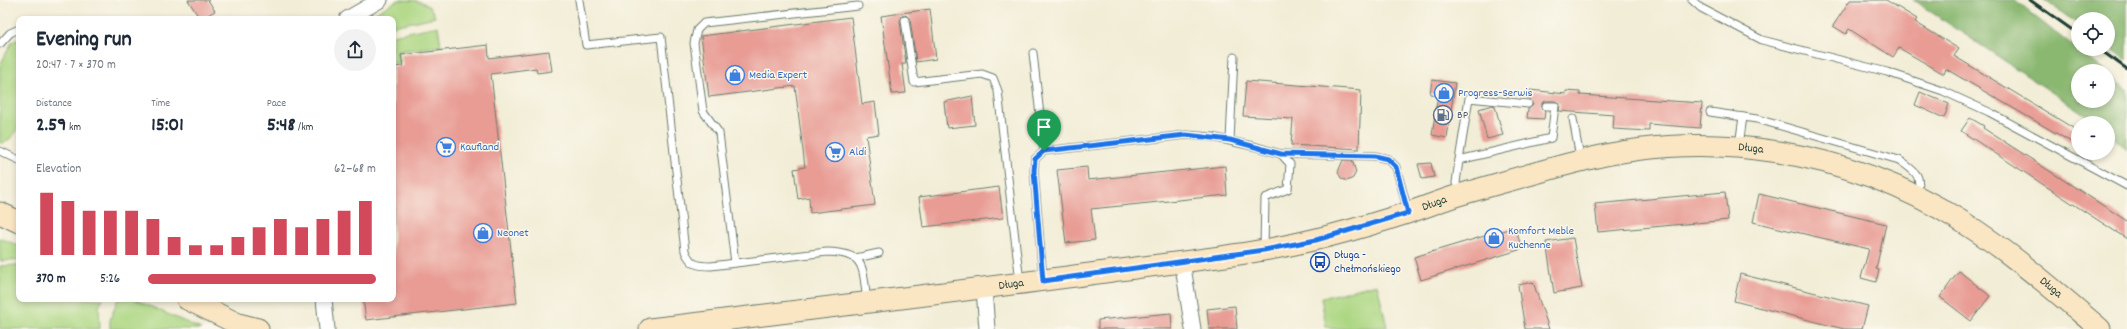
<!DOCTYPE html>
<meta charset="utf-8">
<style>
:root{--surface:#fff;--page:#f2f2f3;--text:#1f2937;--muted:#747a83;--accent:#d1495b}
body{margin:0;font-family:Dekko,sans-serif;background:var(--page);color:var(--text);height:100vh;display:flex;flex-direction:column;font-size:15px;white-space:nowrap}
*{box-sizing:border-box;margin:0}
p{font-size:13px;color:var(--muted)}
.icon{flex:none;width:22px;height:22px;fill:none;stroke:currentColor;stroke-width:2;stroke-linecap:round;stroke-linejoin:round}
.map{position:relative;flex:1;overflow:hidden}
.sheet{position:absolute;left:16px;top:16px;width:380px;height:286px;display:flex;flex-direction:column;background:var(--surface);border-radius:8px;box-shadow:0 2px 6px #0003}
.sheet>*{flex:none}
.fabs{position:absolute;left:2071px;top:12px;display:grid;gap:8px}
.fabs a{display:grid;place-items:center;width:44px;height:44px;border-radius:50%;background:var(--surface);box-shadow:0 2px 6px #0003;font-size:20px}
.pin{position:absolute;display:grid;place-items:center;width:34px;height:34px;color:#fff;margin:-41px -17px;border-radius:50% 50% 50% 0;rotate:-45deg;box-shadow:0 0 4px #0007}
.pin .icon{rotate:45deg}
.round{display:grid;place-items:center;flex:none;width:42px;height:42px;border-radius:21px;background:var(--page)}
.head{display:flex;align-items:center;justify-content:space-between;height:68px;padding:0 20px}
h1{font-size:22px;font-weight:700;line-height:30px}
.figures{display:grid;grid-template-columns:repeat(3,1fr);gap:6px;height:68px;padding:4px 20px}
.figures div{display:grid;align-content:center}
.figures b{font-size:20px;font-weight:700}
.figures small{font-size:11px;font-weight:400}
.figures p{font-size:11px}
.chart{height:112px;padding:8px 20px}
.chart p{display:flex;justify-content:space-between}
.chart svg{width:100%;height:72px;margin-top:4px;stroke:var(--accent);stroke-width:6}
ul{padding:0 20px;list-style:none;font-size:13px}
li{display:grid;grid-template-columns:64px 48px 1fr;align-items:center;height:30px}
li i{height:10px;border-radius:5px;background:var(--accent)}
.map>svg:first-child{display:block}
</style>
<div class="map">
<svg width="2127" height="329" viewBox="0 0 2127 329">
<rect width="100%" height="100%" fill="#fbf7ec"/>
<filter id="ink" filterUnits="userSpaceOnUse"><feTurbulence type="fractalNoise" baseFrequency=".025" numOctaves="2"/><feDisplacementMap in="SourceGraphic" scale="8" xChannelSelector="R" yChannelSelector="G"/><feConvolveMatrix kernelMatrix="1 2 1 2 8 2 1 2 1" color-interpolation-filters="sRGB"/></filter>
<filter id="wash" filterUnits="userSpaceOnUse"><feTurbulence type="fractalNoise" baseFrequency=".012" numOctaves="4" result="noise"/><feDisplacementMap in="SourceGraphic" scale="16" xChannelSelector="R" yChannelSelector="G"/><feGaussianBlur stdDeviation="0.9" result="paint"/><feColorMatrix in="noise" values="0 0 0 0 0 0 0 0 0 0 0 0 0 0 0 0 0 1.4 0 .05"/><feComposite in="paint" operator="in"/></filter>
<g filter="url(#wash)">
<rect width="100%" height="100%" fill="#f2edd6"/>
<g fill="#add783" stroke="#668a5c">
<path d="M398 0C415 0 430 0 435 17L393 26V19H365Z"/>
<path d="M438 26 441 46 399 51 400 62 393 63V35Z"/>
<path d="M19 39V125C15 133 10 143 0 143V65L12 42Z"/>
<path d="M0 238 19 246V260L0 261Z"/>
<path d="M19 265V299H103L99 307 100 329H0V266Z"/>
<path d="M1377 284 1387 327 1331 329 1326 326 1321 298Z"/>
<path d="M118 299H134L201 329H110V320Z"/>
</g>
<g fill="#8ab871" stroke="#547a52">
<path d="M1913 0H2014L2104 71H2078V101H2108V74L2127 89V150L2108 132V123H2098Z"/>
<path d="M2044 0H2127V60L2108 46V19H2078V24Z"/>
</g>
<g id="blocks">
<g fill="#e89c94">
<path d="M188 0H208L215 11 200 19Z"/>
<path d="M1850 0H1886L1917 19 1915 22 1959 49 1954 56 2078 131V146L1946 69 1944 74 1899 48 1893 57 1849 29 1846 34 1833 26Z"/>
<path d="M930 9 936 59 916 62 910 19 906 15 902 16 900 21 906 64H902L906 93 892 94 881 16Z"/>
<path d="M851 17 862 104 875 102 879 134 866 136 875 205 810 213 809 197 798 199 794 169 805 167 795 86 709 97 701 36Z"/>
<path d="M488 45 489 58 549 51 552 71 537 73 536 68 491 74 517 303 366 320 363 299H393V67L403 66 401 55Z"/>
<path d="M1432 80 1455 83 1447 138 1432 135 1438 95 1430 94Z"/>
<path d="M1246 81 1361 90 1359 149 1291 145 1293 119 1243 116Z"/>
<path d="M1530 90 1566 94V91L1580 92V95L1702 103 1700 128 1649 124V131L1613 129 1614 115 1559 111 1560 104 1555 101H1546L1542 103V108L1545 111 1544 119 1527 118 1528 109 1533 105 1529 99Z"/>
<path d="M1920 92 1949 104 1944 118 1915 105Z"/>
<path d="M972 96 975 125 947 128 944 102Z"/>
<path d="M1492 105 1495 106 1503 135 1487 139 1479 109Z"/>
<path d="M1970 118 1984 126 1983 128 2127 221V239L1961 131Z"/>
<path d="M1343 160H1352L1356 172 1353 178 1347 181 1341 178 1338 172Z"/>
<path d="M1431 163 1434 177 1422 179 1418 164Z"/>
<path d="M1225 166 1227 195 1091 209 1095 240 1066 243 1057 170 1087 167 1088 180Z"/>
<path d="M999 187 1003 218 923 227 919 197Z"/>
<path d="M1725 192 1728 220 1598 232 1595 204Z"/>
<path d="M1759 194 1886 224 1876 269 1879 270 1876 282 1861 278 1869 249 1753 222Z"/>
<path d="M1515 227 1522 249 1421 280 1414 257Z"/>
<path d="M1573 238 1582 288 1554 293 1546 242Z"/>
<path d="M1959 271 1990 296 1971 321 1940 297Z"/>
<path d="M1740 274 1868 306 1862 329H1844L1734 301Z"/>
<path d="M1533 282 1549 329H1525L1518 285Z"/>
<path d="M1235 306 1237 329H1209L1207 309Z"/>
<path d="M1171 313 1172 329H1098V320Z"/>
</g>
</g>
</g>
<g filter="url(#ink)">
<use href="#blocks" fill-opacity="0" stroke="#697b6d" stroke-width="1"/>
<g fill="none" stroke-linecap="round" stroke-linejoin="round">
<g stroke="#697b6d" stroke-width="9">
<g id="lane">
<path d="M579 0 586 45 661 37 685 251C691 265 697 266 711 266L827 252C867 253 862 267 867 301"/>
<path d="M1692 0 1701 8 1762 40 1887 72 1943 91 1989 112 2127 186"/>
<path d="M905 20 914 82 982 74 993 78 998 91 1020 282"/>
<path d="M0 44 10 33 19 29"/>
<path d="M1033 53 1044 151 1035 159 1034 171 1043 279"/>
<path d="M1710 112 1757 119 1899 160C1914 171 1923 174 1917 195"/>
<path d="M1573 119 1580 158"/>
<path d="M1230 140 1234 57"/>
<path d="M1739 145 1743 117"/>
<path d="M0 151 19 160"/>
<path d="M1044 151 1186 135 1212 137 1257 147 1281 154 1290 164 1288 189 1265 198 1264 248"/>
<path d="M1281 154 1375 156 1388 159 1396 167 1408 211"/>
<path d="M1459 160 1469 98 1528 104"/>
<path d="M1459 193 1456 183 1459 160 1551 138 1555 106H1546"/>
<path d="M856 258 879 253"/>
<path d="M735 263 719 133 703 111 694 43 697 30 704 23 858 6"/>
</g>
</g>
<g stroke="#697b6d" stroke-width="17">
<g id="street">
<path d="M347 19 380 0"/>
<path d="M1182 261 1193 329"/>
<path d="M984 289 987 329"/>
<path d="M324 299 327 329"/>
</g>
</g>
<g stroke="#697b6d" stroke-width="23">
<g id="secondary">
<path d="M0 213 19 222"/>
<path d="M187 299 238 324 258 329"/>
<path id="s1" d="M650 329C804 310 958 292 1112 271 1163 264 1213 259 1264 250 1311 242 1358 229 1404 214 1423 208 1442 200 1462 194 1501 183 1540 171 1580 161 1708 127 1848 150 1961 221 2011 252 2055 291 2100 329"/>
</g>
</g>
<use href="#lane" stroke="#fff" stroke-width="7"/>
<use href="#street" stroke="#fff" stroke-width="15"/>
<use href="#secondary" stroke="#fbe6c4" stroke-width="21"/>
<g stroke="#1f3d34" stroke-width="3">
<path d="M2030 0 2078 34"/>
<path d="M2099 49 2127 69"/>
</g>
</g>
</g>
<g fill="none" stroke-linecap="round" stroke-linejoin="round" filter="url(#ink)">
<g stroke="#fff" stroke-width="8">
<path id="route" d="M1186 135 1230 140 1281 154 1375 156 1388 159 1396 167 1408 213 1316 240 1264 250 1043 281 1034 171 1035 159 1044 151Z"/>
</g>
<use href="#route" stroke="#1a73e8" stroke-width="5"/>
</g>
<defs>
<g id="shop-ring" transform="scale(1)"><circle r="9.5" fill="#fbf7ec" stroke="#3f7fe0" stroke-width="1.5"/><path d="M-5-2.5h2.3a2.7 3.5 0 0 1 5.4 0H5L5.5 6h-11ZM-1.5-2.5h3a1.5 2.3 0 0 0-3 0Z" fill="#3f7fe0"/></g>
<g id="fuel-ring" transform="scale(1)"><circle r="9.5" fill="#fbf7ec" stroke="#5c6f8a" stroke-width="1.5"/><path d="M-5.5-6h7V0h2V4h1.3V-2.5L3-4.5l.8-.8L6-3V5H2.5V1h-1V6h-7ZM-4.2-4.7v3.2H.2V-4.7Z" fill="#5c6f8a"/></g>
<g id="supermarket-ring" transform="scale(1)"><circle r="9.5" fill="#fbf7ec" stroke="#3f7fe0" stroke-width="1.5"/><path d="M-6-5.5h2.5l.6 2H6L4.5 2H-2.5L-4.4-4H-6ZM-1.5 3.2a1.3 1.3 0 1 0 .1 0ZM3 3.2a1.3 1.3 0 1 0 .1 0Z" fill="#3f7fe0"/></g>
<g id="bus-ring" transform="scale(1)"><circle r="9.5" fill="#fbf7ec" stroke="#1a4fb4" stroke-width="1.5"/><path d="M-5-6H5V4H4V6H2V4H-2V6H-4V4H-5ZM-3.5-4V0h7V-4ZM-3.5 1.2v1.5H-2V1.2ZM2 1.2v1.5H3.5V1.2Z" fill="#1a4fb4"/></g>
</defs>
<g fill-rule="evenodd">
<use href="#shop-ring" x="735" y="75"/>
<use href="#shop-ring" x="1444" y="93"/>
<use href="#fuel-ring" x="1443" y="115"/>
<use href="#supermarket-ring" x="446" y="147"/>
<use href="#supermarket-ring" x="835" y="152"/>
<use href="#shop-ring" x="483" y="233"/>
<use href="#shop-ring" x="1494" y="238"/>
<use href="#bus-ring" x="1320" y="262"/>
</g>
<g text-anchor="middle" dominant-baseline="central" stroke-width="3" stroke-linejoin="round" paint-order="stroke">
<g font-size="12" fill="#366cbe" stroke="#fbf7ec" text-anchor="start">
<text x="749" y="75">Media Expert</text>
<text x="1458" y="93">Progress-Serwis</text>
<text x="460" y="147">Kaufland</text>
<text x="849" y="152">Aldi</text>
<text x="1508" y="231">Komfort Meble<tspan x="1508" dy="14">Kuchenne</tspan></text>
<text x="497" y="233">Neonet</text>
</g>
<g font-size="12" fill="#4e5e75" stroke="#fbf7ec" text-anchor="start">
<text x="1457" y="115">BP</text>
</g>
<g font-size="12" fill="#1f3d34" stroke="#fbf7ec">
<text stroke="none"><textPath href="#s1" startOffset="1120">Długa</textPath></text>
<text stroke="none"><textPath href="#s1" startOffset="796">Długa</textPath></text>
<text stroke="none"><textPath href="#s1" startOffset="364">Długa</textPath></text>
<text stroke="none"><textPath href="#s1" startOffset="1456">Długa</textPath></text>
</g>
<g font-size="12" fill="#164399" stroke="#fbf7ec" text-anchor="start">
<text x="1334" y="255">Długa -<tspan x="1334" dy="14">Chełmońskiego</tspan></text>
</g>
</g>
</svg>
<div class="fabs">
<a><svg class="icon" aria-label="locate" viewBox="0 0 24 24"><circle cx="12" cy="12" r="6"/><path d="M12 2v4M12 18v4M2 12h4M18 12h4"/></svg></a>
<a>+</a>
<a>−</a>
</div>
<div class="pin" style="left:1044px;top:151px;background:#1e9e55"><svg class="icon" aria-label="arrive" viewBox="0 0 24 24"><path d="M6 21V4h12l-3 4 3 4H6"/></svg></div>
<section class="sheet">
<div class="head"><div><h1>Evening run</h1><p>20:47 · 7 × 370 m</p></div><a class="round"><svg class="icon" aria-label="share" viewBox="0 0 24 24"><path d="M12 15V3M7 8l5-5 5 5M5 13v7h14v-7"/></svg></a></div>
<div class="figures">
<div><p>Distance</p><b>2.59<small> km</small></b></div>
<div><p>Time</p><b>15:01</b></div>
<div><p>Pace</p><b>5:48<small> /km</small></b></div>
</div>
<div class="chart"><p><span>Elevation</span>62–68 m</p>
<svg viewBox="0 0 160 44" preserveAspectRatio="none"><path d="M5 44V6M15 44V11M25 44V17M35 44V17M45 44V17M55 44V22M65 44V33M75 44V38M85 44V38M95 44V33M105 44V27M115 44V22M125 44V27M135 44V22M145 44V17M155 44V11"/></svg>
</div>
<ul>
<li><b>370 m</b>5:26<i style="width:100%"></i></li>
</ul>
</section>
</div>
